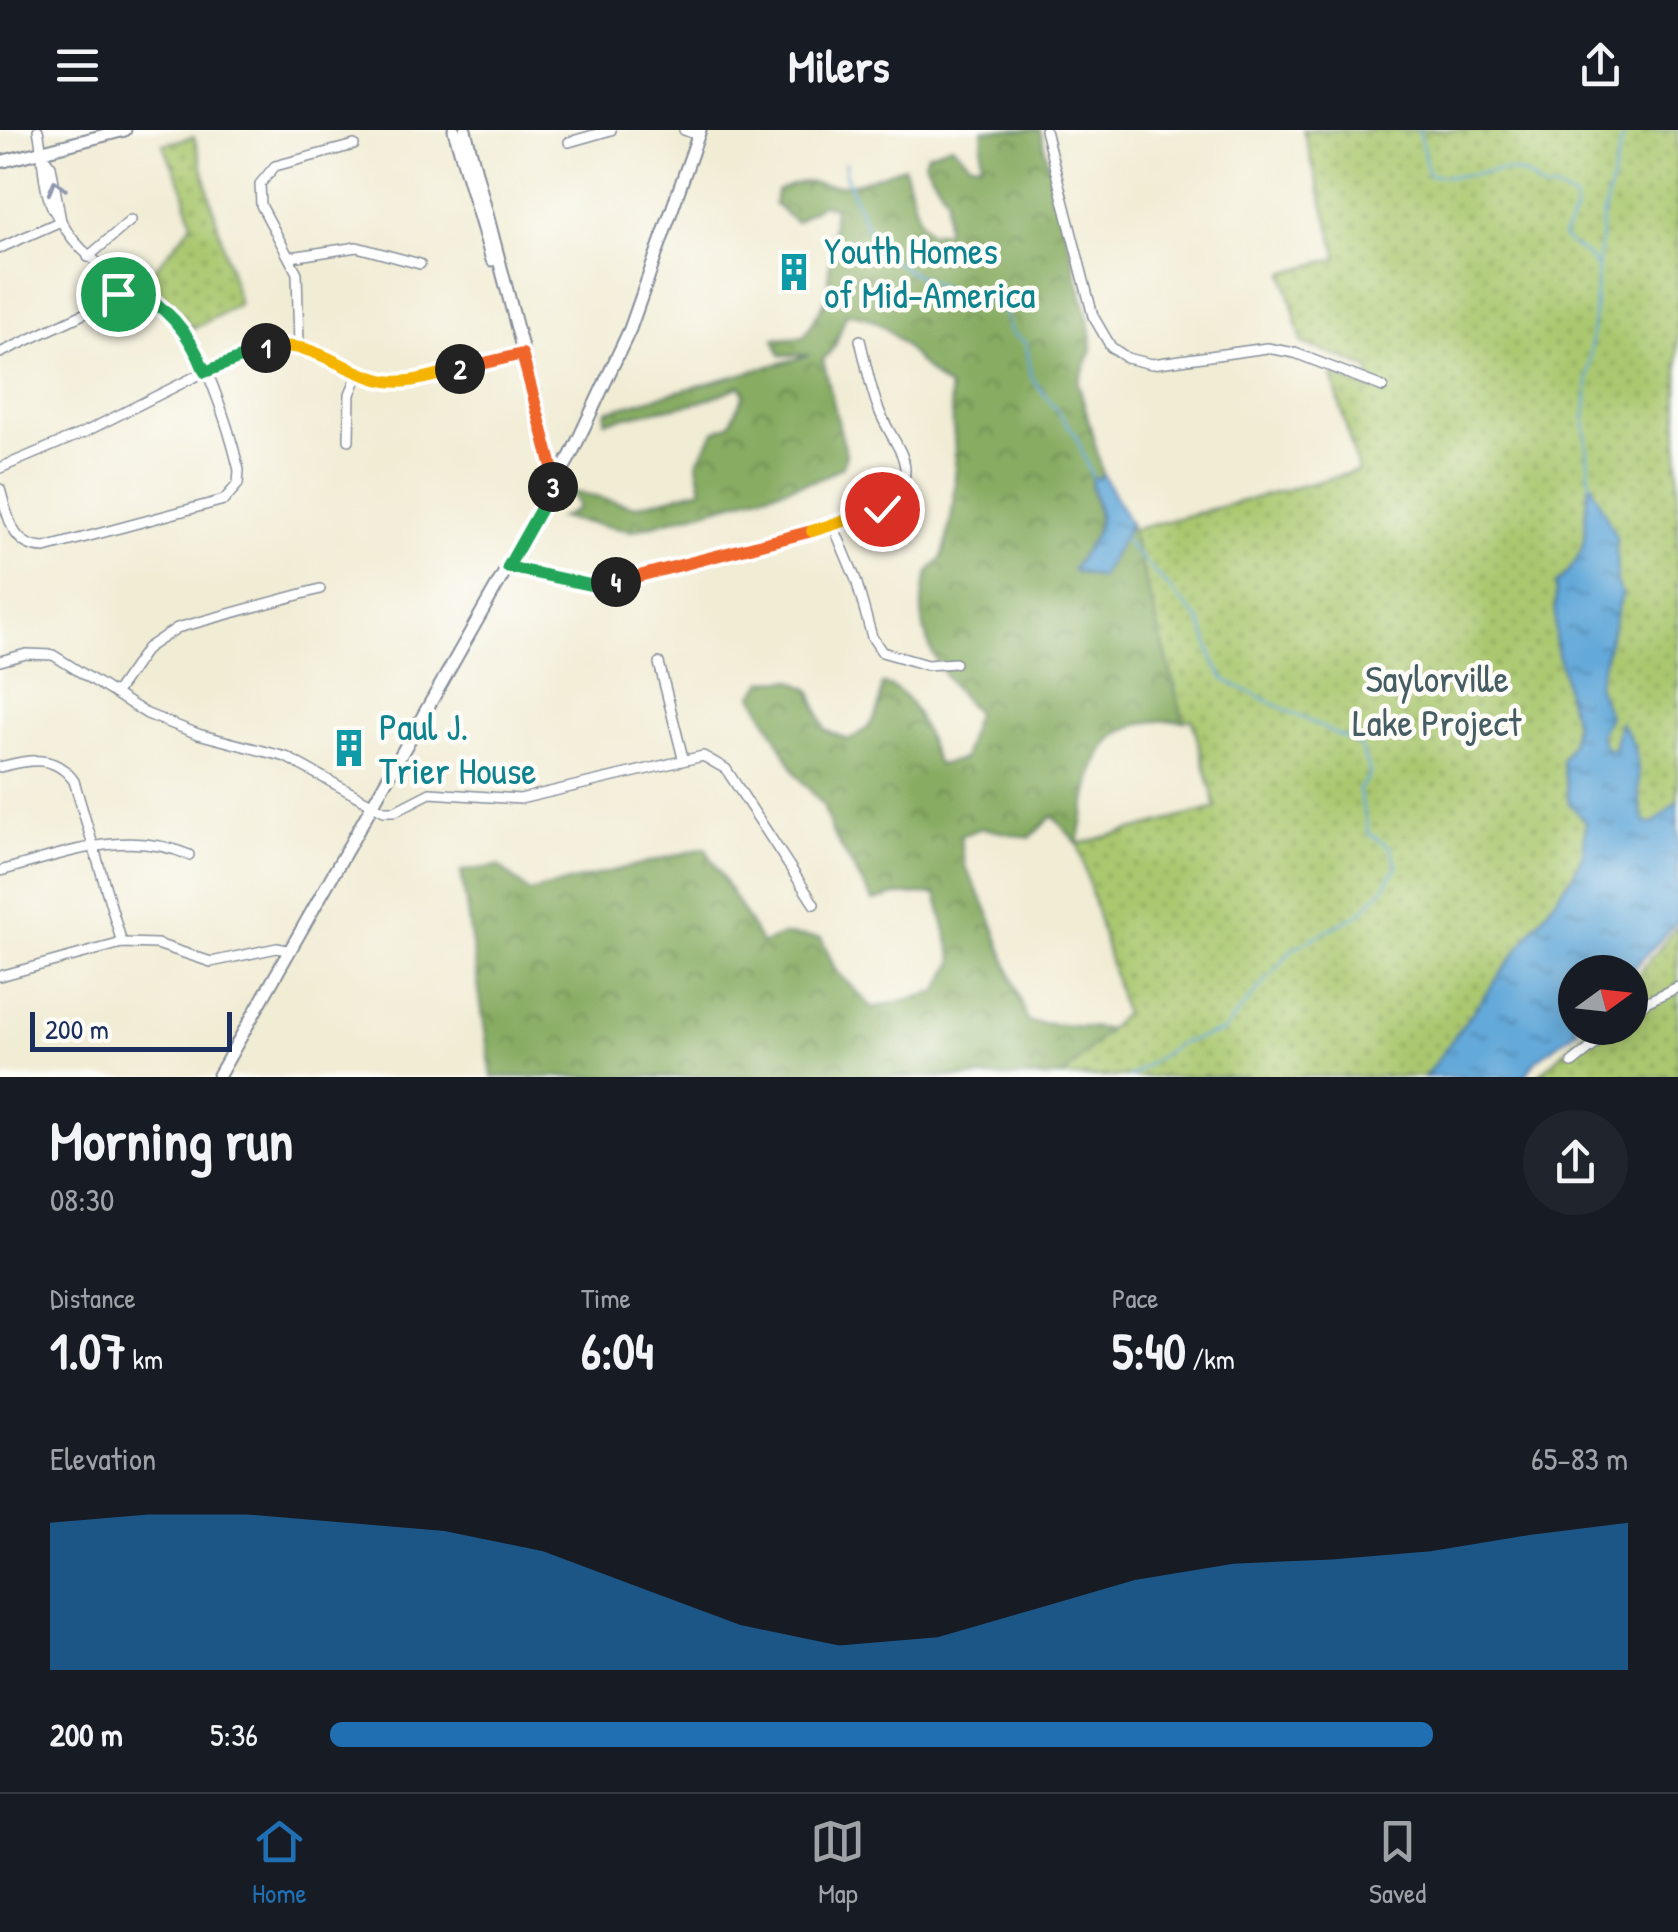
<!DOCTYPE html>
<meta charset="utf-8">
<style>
:root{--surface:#171b24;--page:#20242c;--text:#f1f3f6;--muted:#9ea1a6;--line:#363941;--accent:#1f6fb2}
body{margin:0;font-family:"Patrick Hand",sans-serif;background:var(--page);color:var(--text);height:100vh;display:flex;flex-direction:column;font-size:38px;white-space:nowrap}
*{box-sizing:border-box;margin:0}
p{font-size:32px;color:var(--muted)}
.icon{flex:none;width:55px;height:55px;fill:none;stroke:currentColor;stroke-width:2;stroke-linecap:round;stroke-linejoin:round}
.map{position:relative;height:947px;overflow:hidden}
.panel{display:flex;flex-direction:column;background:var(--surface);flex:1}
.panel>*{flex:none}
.needle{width:65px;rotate:75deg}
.controls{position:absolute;left:1558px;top:825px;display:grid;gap:20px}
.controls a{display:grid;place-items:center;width:90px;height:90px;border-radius:50%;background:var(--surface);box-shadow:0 5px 25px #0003;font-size:50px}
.scale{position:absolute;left:30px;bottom:25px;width:202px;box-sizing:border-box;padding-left:10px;border:5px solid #1b2f5e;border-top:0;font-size:28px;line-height:35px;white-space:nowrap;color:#1b2f5e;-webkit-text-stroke:8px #fdfcf7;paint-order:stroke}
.pin{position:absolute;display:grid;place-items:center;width:85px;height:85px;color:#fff;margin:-42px;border:5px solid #fff;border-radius:50%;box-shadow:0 2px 10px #0007}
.km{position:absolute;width:50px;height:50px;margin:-25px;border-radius:50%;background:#222;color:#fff;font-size:28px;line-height:50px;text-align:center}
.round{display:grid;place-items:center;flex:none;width:105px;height:105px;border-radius:52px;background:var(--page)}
.summary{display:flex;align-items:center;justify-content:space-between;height:170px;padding:0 50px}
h1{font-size:55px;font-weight:800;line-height:75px}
.figures{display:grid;grid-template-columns:repeat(3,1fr);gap:15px;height:170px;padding:10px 50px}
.figures div{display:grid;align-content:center}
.figures b{font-size:50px;font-weight:800}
.figures small{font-size:28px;font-weight:400}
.figures p{font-size:28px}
.chart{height:280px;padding:20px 50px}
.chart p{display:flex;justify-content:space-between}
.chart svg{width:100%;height:180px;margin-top:10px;fill:var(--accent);opacity:.7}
ul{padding:0 50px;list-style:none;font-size:32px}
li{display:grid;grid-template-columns:160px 120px 1fr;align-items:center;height:75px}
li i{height:25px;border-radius:12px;background:var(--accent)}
header{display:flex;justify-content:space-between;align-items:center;height:130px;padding:0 50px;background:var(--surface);font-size:45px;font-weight:800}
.dock{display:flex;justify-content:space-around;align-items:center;height:140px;border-top:2px solid var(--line);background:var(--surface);font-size:28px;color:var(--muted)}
.dock a{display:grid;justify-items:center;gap:5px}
.dock .current{color:var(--accent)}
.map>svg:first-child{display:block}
</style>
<header><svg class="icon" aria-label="menu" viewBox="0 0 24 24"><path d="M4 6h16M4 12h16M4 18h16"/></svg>Milers<svg class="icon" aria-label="share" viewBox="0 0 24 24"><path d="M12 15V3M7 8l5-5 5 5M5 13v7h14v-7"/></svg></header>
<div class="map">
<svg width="1678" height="947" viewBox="0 0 1678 947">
<defs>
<pattern id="forest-crowns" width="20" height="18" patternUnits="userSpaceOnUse" patternTransform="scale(2.5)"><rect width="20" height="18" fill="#87ac62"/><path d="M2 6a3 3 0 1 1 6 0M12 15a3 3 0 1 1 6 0" fill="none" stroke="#6e8c54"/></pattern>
<pattern id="park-dots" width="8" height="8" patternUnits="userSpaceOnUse" patternTransform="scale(2.5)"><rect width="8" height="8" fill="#aac86f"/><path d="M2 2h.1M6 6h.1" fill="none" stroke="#8aa35e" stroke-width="1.8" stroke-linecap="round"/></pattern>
<pattern id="water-ripples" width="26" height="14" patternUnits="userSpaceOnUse" patternTransform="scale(2.5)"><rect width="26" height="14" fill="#63a9d9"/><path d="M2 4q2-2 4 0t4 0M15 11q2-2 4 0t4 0" fill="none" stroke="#518ab3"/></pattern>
</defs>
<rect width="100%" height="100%" fill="#fdfcf7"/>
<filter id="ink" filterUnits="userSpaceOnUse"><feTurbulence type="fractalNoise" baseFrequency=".01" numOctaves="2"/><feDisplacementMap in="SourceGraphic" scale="20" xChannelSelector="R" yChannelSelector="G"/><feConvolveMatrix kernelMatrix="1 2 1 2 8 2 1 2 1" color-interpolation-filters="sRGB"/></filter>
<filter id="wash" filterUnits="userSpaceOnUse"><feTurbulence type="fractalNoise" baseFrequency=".0048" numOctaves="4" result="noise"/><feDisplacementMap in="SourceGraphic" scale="40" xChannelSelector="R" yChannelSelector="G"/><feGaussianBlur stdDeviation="2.25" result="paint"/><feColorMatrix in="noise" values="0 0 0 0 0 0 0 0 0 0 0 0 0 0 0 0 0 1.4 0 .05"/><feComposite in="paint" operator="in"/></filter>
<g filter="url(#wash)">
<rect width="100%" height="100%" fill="#f1ecd4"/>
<path fill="url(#forest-crowns)" stroke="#516e60" stroke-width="2.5" d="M983 0H1040L1091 201 1092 220 1078 252 1103 344 1099 349 1092 347C1089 365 1101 379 1097 397 1093 415 1077 424 1075 442L1100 448 1130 394 1184 591C1090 584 1093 643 1078 714L1052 686 1030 708 982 698 960 706 965 736 988 781 1028 892 1109 899 1063 947H492L461 741 499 736 529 762 705 718 762 814 783 805 821 808 836 841 873 878 937 862 954 832 936 764 896 765 873 771 832 702 823 675 796 644 753 565 764 551 791 550 810 560 825 600 848 610C875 598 880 582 882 554 916 560 925 607 938 635L963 629 976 582C941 548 908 497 928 445 930 438 939 433 942 427 947 416 948 400 951 389 959 346 954 301 949 258 909 233 893 184 846 184L835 216 823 230 846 324 843 336 822 348 632 401 560 388 575 381 578 374 568 361 635 376 702 359 697 333 714 302 730 294 744 264 741 256 700 272 605 291 606 281 810 225H780L774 209 804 207 827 168 834 77 821 74 796 92 774 74 777 61C813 44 811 57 841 55 861 54 885 43 904 37L919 89 929 103 946 101 947 67 924 32 927 24 952 15 970 33 981 34Z"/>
<g fill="url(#park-dots)" stroke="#627c66" stroke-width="2.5">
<path d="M1303 0H1678V675L1473 889 1424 947H1063L1124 883 1078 714 1216 678 1192 589 1184 591 1132 400 1358 341 1332 245 1373 261 1368 238 1302 213 1284 143 1338 128Z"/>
<path d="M194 7 239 174 193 199 172 173 143 153 192 94 183 59 163 14Z"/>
<path d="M1678 796V947H1537L1589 898H1630V854Z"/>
</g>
<g fill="url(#water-ripples)" stroke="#3f6c9c" stroke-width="2.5">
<path d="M1103 344 1130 394 1100 448 1073 440C1081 422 1098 409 1099 388 1099 372 1090 362 1092 347L1099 349Z"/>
<path d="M1590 352 1616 407 1617 453 1622 464 1597 555 1609 586 1600 605 1605 618 1614 620 1620 592C1649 629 1631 656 1645 693L1653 694 1678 671V791L1630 842H1575V898H1580L1536 930 1525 947H1425L1574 743 1583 724 1586 692 1569 673 1562 630 1571 614 1574 594 1555 510 1556 454C1599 414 1578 399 1590 352Z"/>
</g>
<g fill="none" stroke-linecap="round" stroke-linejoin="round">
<g stroke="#63a9d9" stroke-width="2.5">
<path d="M1419 0 1428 44C1463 53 1494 32 1525 45 1534 48 1536 56 1544 61L1557 60 1575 70V83L1562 107C1573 119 1587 121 1596 136"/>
<path d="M846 33 845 43C878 135 884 130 968 169L981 167 1005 183 1011 203 1026 213 1032 248 1075 304 1093 349"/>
<path d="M1590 355 1585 290 1602 89 1625 0"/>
<path d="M1123 409 1201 492 1214 532 1225 550 1360 616 1370 644 1359 660 1369 704 1390 717 1397 736 1386 755 1359 784 1293 819 1223 901 1178 914 1129 947"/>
</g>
</g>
</g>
<g filter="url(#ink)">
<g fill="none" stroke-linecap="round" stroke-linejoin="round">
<g stroke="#868e99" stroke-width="12">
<g id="minor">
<path d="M38 0C45 29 40 67 61 91L51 36 44 27"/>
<path d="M684 0 698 5"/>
<path d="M1045 0 1093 186 1111 217 1127 228 1152 234 1267 218 1295 223 1383 257"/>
<path d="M569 12 611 0"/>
<path d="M0 118 61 91C86 139 135 150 172 184 203 214 229 298 239 340L238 354 224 370 45 418C11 418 8 385 0 359"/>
<path d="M88 127 131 90"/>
<path d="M291 127 357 117 420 134"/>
<path d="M299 216 297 143 261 75 260 54 275 36 354 15"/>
<path d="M0 223 107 173 126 153"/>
<path d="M349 310 350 264 359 242"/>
<path d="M0 338 85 302 220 234 267 218 309 219 372 247 394 252 522 225"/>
<path d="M833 395 856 450 872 507 882 522 927 535 955 533"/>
<path d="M508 437 605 455 881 379C928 339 894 319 879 280 870 258 866 233 860 210"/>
<path d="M0 531 26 524 53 525 147 584 198 604 286 627 384 681H395L430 663 520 669 703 626 726 639 814 774"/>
<path d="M659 533 683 628"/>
<path d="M115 564 147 518 177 498 320 459"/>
<path d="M0 637C29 630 54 623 74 651L122 813"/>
<path d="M0 741C63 724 126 698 189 725"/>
<path d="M0 846 122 813 157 814 211 832 277 818 287 820"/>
<path d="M1630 886 1646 872 1678 857"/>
<path d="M1572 933 1616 898"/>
</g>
</g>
<g stroke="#868e99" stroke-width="15">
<g id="major">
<path d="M454 0 492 130"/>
<path d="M465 0 557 351"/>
<path d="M0 32 125 0"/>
<path d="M218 947 571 325 630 199 700 0"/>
</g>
</g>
<use href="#minor" stroke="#fff" stroke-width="9"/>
<use href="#major" stroke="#fff" stroke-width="11"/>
</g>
<defs><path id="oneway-chevron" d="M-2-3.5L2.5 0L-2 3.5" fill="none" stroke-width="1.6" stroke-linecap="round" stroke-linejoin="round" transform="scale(2.5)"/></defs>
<use stroke="#8d97ae" href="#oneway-chevron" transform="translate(56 57) rotate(-105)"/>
</g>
<g fill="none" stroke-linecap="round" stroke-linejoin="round" filter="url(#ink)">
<g stroke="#fff" stroke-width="20">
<path id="split-1" d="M118 164 126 154C166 176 188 199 205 242L266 218"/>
</g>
<g stroke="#fff" stroke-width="20">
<path id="split-2" d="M266 218C311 208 339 240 381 250 407 256 434 245 460 239"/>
</g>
<g stroke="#fff" stroke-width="20">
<path id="split-3" d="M460 239 522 224 556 352 553 357"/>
</g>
<g stroke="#fff" stroke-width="20">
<path id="split-4" d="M553 357 508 437 590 455 616 452"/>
</g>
<g stroke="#fff" stroke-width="20">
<path id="split-5" d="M616 452 812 401"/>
</g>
<g stroke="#fff" stroke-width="20">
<path id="split-6" d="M812 401 882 379"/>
</g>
<use href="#split-1" stroke="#22a559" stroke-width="12"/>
<use href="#split-2" stroke="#f5b400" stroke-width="12"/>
<use href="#split-3" stroke="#f0652b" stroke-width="12"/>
<use href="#split-4" stroke="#22a559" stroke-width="12"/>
<use href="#split-5" stroke="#f0652b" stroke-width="12"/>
<use href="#split-6" stroke="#f5b400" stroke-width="12"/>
</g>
<defs>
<g id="building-bare" transform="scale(3)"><path d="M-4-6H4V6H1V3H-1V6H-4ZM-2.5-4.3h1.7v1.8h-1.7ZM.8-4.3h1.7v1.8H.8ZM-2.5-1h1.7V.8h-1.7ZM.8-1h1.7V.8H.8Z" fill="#0f9aa8" stroke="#fdfcf7" stroke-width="2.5" paint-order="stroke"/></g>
</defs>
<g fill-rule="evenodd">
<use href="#building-bare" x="794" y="142"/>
<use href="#building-bare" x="349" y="618"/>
</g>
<g text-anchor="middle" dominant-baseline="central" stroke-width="9" stroke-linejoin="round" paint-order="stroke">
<g font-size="38" fill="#0d838f" stroke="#fdfcf7" text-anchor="start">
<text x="824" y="120">Youth Homes<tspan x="824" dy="44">of Mid-America</tspan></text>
<text x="379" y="596">Paul J.<tspan x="379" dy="44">Trier House</tspan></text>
</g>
<g font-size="38" fill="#465d63" stroke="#fdfcf7">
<text x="1437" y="548">Saylorville<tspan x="1437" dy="44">Lake Project</tspan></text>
</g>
</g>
</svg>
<div class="controls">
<a><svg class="needle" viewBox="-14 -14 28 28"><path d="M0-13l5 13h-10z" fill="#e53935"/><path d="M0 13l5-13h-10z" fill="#9ea1a6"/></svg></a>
</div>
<div class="scale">200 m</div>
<div class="pin" style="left:118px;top:164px;background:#1e9e55"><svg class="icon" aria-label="arrive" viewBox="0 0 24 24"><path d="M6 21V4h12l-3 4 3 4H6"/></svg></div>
<div class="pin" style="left:882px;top:379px;background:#d93025"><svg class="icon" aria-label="check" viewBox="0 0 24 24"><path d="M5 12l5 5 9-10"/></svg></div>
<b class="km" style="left:266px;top:218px">1</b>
<b class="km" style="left:460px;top:239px">2</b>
<b class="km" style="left:553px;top:357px">3</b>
<b class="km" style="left:616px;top:452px">4</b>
</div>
<section class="panel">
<div class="summary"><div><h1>Morning run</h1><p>08:30</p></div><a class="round"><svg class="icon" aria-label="share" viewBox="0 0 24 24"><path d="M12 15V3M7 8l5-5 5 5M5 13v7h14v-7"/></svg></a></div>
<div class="figures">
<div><p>Distance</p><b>1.07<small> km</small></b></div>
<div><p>Time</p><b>6:04</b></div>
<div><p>Pace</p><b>5:40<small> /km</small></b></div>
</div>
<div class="chart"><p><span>Elevation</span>65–83 m</p>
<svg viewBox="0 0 160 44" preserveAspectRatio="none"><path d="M0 44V8L10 6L20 6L30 8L40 10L50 15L60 24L70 33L80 38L90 36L100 29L110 22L120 18L130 17L140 15L150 11L160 8V44z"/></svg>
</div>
<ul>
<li><b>200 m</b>5:36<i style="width:85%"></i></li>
</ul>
</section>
<nav class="dock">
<a class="current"><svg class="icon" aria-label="home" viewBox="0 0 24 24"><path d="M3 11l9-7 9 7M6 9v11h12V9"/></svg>Home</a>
<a><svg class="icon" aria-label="map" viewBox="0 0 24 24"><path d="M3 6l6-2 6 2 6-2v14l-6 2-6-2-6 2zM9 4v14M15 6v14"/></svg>Map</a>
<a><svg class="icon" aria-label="saved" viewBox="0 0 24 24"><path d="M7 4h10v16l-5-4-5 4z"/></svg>Saved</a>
</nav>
